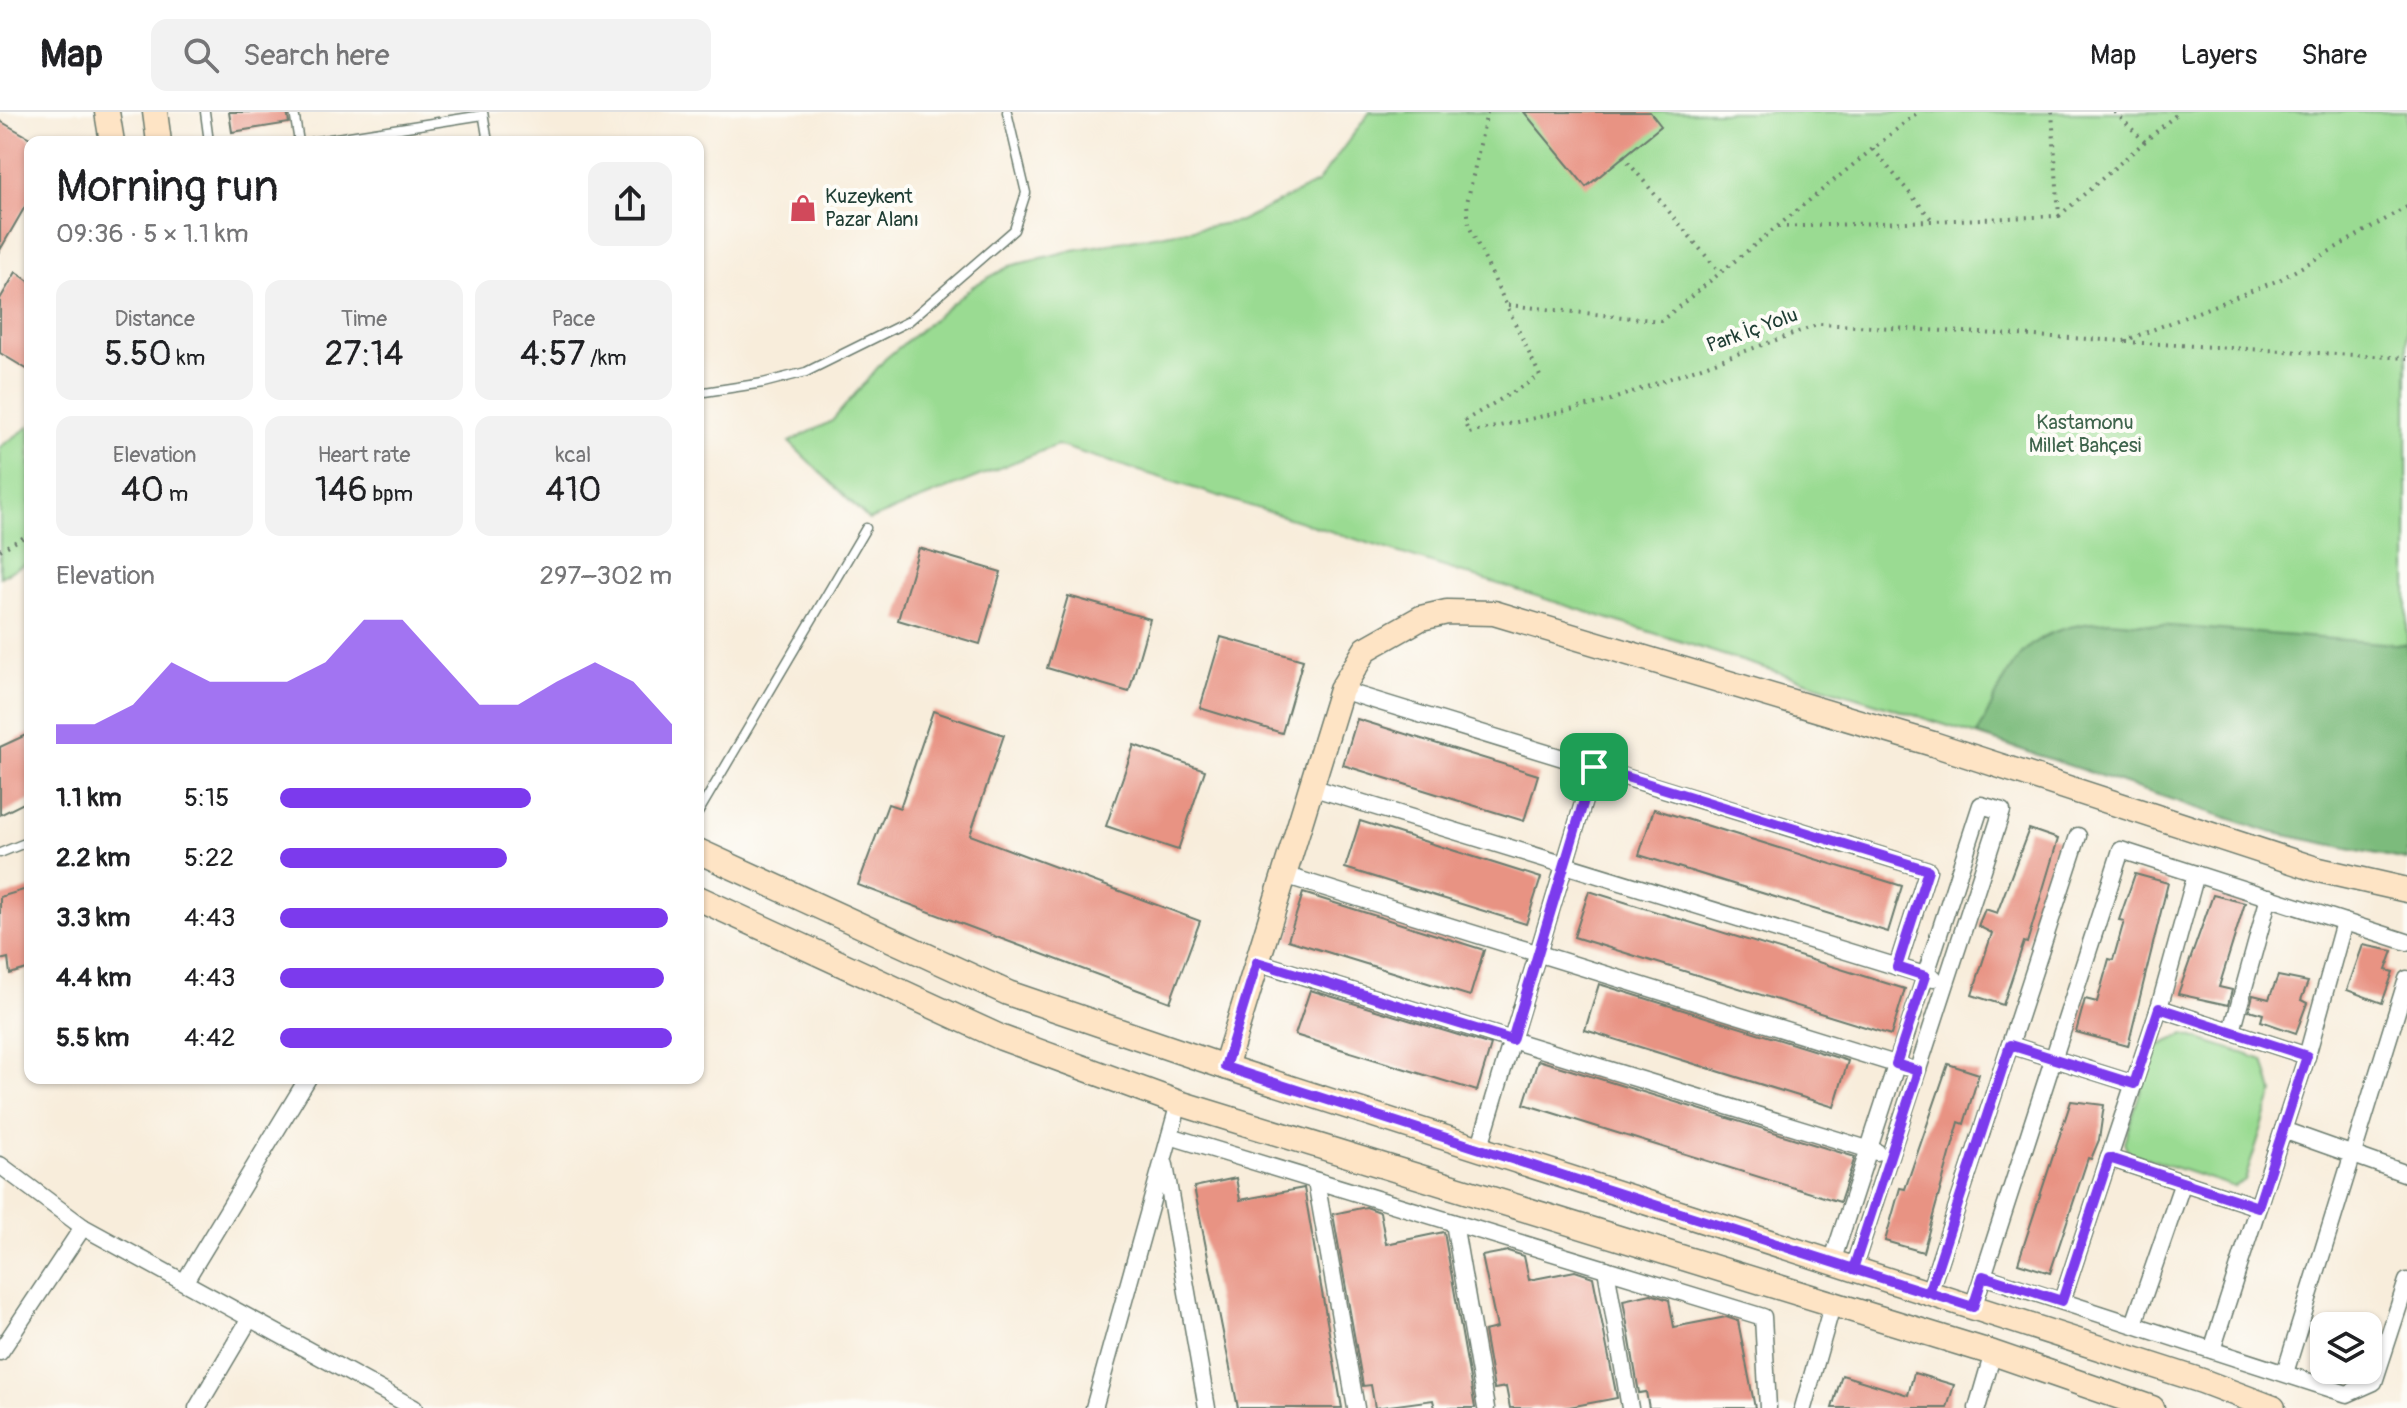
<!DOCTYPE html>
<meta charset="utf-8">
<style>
:root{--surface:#fff;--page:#f2f2f2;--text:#202124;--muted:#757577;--line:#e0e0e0;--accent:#7c3aed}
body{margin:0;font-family:Pangolin,sans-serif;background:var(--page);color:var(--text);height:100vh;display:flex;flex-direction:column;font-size:30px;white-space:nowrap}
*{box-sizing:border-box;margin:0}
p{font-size:26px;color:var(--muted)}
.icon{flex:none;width:44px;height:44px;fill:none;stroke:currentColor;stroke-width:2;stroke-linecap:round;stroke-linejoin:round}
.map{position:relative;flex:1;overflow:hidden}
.details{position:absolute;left:24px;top:24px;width:680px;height:948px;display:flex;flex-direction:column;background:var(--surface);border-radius:16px;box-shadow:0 2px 6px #0004}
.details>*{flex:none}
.buttons{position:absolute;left:2310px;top:1200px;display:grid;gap:16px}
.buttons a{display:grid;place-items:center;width:72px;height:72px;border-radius:16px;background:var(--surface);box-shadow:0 2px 6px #0004;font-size:40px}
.pin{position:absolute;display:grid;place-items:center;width:68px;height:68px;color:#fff;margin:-34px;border-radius:16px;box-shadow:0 4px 12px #0006}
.round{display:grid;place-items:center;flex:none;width:84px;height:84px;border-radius:16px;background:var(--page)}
.head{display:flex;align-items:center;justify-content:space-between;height:136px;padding:0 32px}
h1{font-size:44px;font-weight:600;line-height:60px}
.figures{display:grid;grid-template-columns:repeat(3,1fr);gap:12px;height:136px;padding:8px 32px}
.figures div{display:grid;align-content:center;border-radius:16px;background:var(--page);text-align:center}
.figures b{font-size:34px;font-weight:600}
.figures small{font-size:22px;font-weight:400}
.figures p{font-size:22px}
.chart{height:224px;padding:16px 32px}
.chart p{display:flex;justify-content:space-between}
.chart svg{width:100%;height:144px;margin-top:8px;fill:var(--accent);opacity:.7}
ul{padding:0 32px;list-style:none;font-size:26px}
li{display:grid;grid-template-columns:128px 96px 1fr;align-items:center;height:60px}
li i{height:20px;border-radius:10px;background:var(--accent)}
header{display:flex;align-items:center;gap:48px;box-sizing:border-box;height:112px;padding:0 40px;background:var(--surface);border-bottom:2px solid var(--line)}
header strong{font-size:38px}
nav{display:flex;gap:44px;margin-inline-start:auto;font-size:28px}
.search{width:560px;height:72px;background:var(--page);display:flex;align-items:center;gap:20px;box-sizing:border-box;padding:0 28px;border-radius:16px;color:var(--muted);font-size:30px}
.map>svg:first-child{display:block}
</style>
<header>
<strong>Map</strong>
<div class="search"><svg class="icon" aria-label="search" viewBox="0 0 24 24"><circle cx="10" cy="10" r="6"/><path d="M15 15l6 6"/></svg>Search here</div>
<nav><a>Map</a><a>Layers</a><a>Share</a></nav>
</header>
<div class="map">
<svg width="2407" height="1296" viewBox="0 0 2407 1296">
<rect width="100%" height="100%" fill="#fdfcf7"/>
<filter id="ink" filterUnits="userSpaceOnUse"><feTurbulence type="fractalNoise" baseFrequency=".0125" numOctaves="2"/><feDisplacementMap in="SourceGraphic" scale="16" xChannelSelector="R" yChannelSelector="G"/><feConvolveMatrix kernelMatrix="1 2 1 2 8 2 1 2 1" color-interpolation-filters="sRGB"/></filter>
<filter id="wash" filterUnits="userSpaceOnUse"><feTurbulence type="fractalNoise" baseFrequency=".006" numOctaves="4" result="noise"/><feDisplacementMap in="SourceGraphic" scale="32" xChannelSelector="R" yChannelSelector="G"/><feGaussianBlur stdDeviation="1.8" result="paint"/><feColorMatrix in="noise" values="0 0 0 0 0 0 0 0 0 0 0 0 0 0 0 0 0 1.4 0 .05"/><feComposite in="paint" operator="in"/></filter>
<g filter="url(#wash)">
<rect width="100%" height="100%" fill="#f8eddb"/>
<g fill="#9adb92" stroke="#5c8c63" stroke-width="2">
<path d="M1370 0H2407V748L2270 720 1977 623 1057 333 869 408 789 330 832 309 885 247 973 174 1010 154 1073 138 1240 109 1317 71Z"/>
<path d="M30 314V449L0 465V335Z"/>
<path d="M2184 922 2264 948 2273 981 2245 1068 2234 1075 2128 1040 2124 1030 2154 936Z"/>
</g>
<path fill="#7bbb7c" stroke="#4d7c58" stroke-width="2" d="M2109 509 2407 533V748L2270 720 1977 623C2015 548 2017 517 2109 509Z"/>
<g id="blocks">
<g fill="#e89383">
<path d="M229 0H287L289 11 232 20Z"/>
<path d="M1524 0H1650L1661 14 1586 75Z"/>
<path d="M0 9 30 26V86L0 138Z"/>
<path d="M16 160 30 170V259L0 241V187Z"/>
<path d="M919 436 1001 460 980 532 898 508Z"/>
<path d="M1068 484 1150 507 1129 580 1047 556Z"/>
<path d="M1221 525 1303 548 1282 621 1200 596Z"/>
<path d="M933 599 1004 623 970 723 1200 809 1170 890 858 773 888 692 900 696Z"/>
<path d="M1357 607 1538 663 1524 709 1343 653Z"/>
<path d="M30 621V688L0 703V635Z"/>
<path d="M1134 633 1205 658 1178 738 1106 714Z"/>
<path d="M1654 697 1902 774 1888 820 1639 743Z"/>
<path d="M1360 709 1541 766 1526 812 1345 756Z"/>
<path d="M2029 717 2058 727 2027 831 2024 830 2003 893 1972 883 1992 821 1978 814 1985 797 1997 801Z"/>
<path d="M2135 762 2168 771 2128 934 2076 920 2085 887 2097 890 2109 847 2113 848 2124 809 2119 808Z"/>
<path d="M30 776V856L10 862 8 846 0 848V785Z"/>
<path d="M1589 779 1905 877 1891 923 1574 825Z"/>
<path d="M1303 781 1484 838 1470 884 1288 828Z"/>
<path d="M2213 783 2245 791 2219 875 2232 878 2228 893 2178 882Z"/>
<path d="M2363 833 2393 839 2386 858 2393 860 2382 891 2347 878Z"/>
<path d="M2278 864 2308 870 2301 888 2307 891 2296 921 2261 909 2263 902 2249 898 2253 883 2269 887Z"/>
<path d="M1599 872 1848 949 1834 995 1585 918Z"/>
<path d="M1310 878 1491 933 1477 979 1295 923Z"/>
<path d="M1538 948 1855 1045 1840 1090 1524 992Z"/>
<path d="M1948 952 1979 962 1964 1012 1959 1010 1923 1140 1885 1129 1900 1076 1905 1077Z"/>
<path d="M2071 989 2104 993 2099 1028 2091 1047 2088 1046 2050 1161 2018 1151Z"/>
<path d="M1236 1066 1240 1088 1304 1076 1342 1296H1238L1194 1075Z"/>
<path d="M1366 1095 1380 1100 1386 1132 1444 1120 1475 1296H1435L1433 1288 1375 1296 1371 1273 1363 1274 1333 1102Z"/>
<path d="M1508 1139 1524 1144 1529 1168 1575 1159 1593 1165 1617 1286 1564 1296H1510L1506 1275 1494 1277 1484 1219 1497 1216 1482 1144Z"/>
<path d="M1651 1182 1669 1188 1674 1215 1726 1205 1738 1209 1755 1296H1649L1646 1280 1639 1281 1623 1188Z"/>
<path d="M1914 1261 1954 1273 1947 1296H1832L1842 1263 1908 1283Z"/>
</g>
</g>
</g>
<g filter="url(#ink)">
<use href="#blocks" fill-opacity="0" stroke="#6b7b6e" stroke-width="2"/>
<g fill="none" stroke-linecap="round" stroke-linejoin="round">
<g stroke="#6b7b6e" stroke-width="11">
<g id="lane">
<path d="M205 0 209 30"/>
<path d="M294 0 299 30"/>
<path d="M483 0 488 30"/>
<path d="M311 30 483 3"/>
<path d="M698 281 763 271 806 260 909 209 1014 118 1026 81 1007 0"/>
<path d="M698 701 866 416"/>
<path d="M0 741 30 729"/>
</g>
</g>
<g stroke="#6b7b6e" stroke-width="19">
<g id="street">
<path d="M1341 578 1928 758 1897 855"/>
<path d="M1311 675 1934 866"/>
<path d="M1284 763 1905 955"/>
<path d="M1257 850 1877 1040"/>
<path d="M2159 896 2307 944 2258 1095 2109 1046Z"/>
<path d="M2159 896 2196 762"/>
<path d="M2232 919 2269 785"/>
<path d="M2010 933 2134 972"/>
<path d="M2307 944 2344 810"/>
<path d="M2283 1018 2407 1062"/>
<path d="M1170 1024 1763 1205 1768 1296"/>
<path d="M1479 1037 1594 655"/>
<path d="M0 1053 83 1115 414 1296"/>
<path d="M1165 1053 1207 1296"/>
<path d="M1316 1069 1356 1296"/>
<path d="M1454 1111 1486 1296"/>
<path d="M1832 1150 1981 693 2002 699 1853 1157"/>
<path d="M1606 1157 1630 1296"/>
<path d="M1983 1164 2347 1282 2374 1270 2407 1169"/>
<path d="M185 1169 308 966"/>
<path d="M1929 1181 2078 724"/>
<path d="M2062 1189 2109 1046"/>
<path d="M1973 1195 2121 738 2407 830"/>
<path d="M2134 1212 2183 1070"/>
<path d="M2212 1238 2258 1095"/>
<path d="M0 1240 83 1115"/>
<path d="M2285 1261 2407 867"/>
<path d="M197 1296 249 1208"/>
<path d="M1094 1296 1179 991"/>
<path d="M1803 1296 1832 1194"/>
<path d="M1977 1296 1993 1241"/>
</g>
</g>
<g stroke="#6b7b6e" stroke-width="27">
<g id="secondary">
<path d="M107 0 112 30"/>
<path d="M155 0 159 30"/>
<path d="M698 739 1008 881 1225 955 2202 1269 2273 1296"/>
<path d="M698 786 1002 926 1179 991 1993 1241 2152 1296"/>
<path d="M1225 955 1341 578 1366 537 1421 506 1447 500 1494 501 1933 632 2319 758 2407 778"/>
</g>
</g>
<g stroke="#6b7b6e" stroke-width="4" stroke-dasharray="2 6" stroke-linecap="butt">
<path d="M1487 0 1467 91 1469 114 1540 264 1464 309 1469 321 1605 290 1820 212 2124 229 2279 168 2407 95"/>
<path d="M2115 0 2145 30"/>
<path d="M1873 37 1933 109"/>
<path d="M1623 44 1720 161"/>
<path d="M2059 104 2179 0"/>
<path d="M1778 115 2059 104 2052 0"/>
<path d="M1508 193 1661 209 1918 0"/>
<path d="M2126 230 2407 246"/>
<path d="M0 438 30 422"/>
</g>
<use href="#lane" stroke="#fff" stroke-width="8"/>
<use href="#street" stroke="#fff" stroke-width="16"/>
<use href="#secondary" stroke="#fee4c5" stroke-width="24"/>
</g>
</g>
<g fill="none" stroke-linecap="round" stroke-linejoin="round" filter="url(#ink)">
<g stroke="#fff" stroke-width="16">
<path id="route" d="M1594 655 1512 928 1257 850 1225 955 1929 1181 1973 1195 1983 1164 2062 1189 2109 1046 2258 1095 2307 944 2159 896 2134 972 2010 933 1929 1181 1853 1157 1918 959 1896 952 1925 864 1897 855 1928 758 1594 655"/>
</g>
<use href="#route" stroke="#7c3aed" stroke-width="10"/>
</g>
<defs>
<g id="shop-bare" transform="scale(2.16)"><path d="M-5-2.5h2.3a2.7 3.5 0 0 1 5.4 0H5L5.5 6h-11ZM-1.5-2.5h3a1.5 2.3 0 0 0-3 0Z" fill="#d1495b" stroke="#fdfcf7" stroke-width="2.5" paint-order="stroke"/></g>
</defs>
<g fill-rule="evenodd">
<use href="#shop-bare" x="803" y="96"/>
</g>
<g text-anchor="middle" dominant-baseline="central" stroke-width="8" stroke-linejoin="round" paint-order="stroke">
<g font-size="20" fill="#1f3d34" stroke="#fdfcf7" text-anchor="start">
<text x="825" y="84">Kuzeykent<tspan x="825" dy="23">Pazar Alanı</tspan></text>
</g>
<g font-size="20" fill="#1f3d34" stroke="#fdfcf7">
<text transform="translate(1752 218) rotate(-20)">Park İç Yolu</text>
</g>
<g font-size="20" fill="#3e644c" stroke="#fdfcf7">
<text x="2085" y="310">Kastamonu<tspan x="2085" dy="23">Millet Bahçesi</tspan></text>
</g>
</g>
</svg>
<div class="buttons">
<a><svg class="icon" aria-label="layers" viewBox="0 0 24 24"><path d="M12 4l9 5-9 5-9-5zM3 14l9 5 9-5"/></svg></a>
</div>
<div class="pin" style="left:1594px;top:655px;background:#1e9e55"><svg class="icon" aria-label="arrive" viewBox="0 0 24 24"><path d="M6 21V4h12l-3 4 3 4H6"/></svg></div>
<section class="details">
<div class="head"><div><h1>Morning run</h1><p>09:36 · 5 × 1.1 km</p></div><a class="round"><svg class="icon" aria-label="share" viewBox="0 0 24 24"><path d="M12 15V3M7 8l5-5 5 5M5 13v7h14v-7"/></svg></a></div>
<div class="figures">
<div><p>Distance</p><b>5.50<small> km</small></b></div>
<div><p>Time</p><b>27:14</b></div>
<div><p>Pace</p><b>4:57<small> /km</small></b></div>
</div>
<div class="figures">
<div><p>Elevation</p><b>40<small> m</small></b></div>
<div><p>Heart rate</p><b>146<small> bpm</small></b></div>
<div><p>kcal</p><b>410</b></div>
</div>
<div class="chart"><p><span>Elevation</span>297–302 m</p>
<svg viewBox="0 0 160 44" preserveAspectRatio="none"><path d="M0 44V38L10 38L20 32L30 19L40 25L50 25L60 25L70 19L80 6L90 6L100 19L110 32L120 32L130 25L140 19L150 25L160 38V44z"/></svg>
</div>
<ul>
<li><b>1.1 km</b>5:15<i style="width:64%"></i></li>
<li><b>2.2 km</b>5:22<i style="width:58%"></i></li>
<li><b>3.3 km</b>4:43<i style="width:99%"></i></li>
<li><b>4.4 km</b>4:43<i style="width:98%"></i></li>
<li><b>5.5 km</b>4:42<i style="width:100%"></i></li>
</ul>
</section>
</div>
